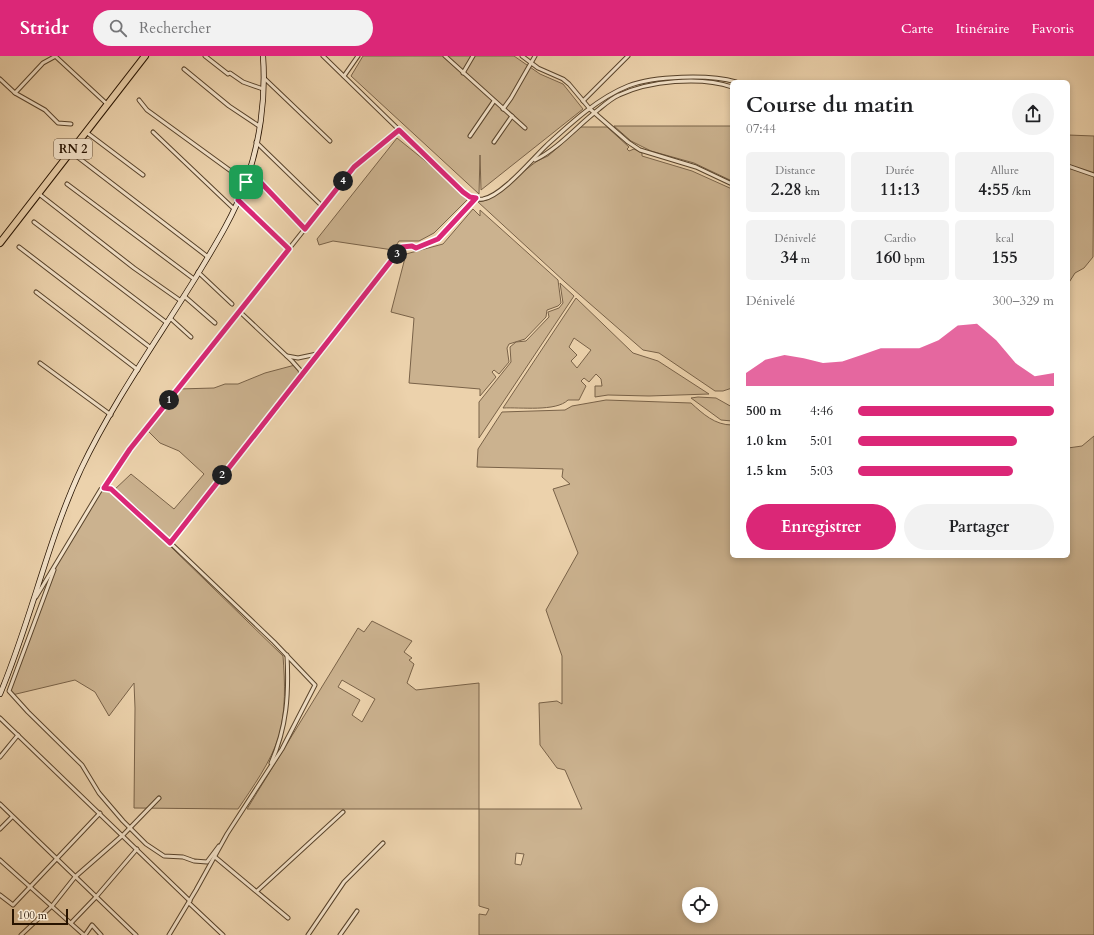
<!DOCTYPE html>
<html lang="fr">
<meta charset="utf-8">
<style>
:root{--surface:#fff;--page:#f2f2f2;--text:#202124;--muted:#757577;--accent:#db2777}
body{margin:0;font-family:Cardo,serif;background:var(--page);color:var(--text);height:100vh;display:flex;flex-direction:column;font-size:15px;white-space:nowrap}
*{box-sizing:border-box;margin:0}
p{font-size:13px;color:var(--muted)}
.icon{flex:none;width:22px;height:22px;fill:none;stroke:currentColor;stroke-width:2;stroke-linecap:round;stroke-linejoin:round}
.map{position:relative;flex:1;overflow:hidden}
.details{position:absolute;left:730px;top:24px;width:340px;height:478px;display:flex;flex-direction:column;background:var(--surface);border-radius:6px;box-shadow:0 2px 6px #0003}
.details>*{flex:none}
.controls{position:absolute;left:682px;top:831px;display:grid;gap:8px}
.controls a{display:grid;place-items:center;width:36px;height:36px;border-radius:50%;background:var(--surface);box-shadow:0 2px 6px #0003;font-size:20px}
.scale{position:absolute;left:12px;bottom:10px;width:56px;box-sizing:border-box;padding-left:4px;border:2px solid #271300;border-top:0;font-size:11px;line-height:14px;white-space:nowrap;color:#271300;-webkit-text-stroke:3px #f3e2c9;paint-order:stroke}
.pin{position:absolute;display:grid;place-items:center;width:34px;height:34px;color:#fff;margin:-17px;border-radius:8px;box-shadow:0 2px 6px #0006}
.km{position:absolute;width:20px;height:20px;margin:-10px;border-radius:50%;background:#222;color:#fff;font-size:11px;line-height:20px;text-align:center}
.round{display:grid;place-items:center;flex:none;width:42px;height:42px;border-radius:21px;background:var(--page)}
.headline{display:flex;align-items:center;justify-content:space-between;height:68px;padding:0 16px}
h1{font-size:22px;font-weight:700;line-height:30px}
.stats{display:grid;grid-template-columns:repeat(3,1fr);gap:6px;height:68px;padding:4px 16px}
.stats div{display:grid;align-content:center;border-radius:6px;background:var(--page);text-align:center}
.stats b{font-size:17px;font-weight:700}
.stats small{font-size:11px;font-weight:400}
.stats p{font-size:11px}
.chart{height:112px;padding:8px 16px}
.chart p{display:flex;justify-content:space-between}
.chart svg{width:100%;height:72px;margin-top:4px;fill:var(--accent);opacity:.7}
.cta{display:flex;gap:8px;margin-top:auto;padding:8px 16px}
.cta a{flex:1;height:46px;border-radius:24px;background:var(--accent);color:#fff;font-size:16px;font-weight:700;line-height:46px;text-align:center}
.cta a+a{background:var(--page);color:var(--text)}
ul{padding:0 16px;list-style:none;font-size:13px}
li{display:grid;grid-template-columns:64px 48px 1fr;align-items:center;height:30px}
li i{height:10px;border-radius:5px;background:var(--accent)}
header{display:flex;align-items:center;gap:24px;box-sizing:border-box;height:56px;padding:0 20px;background:var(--accent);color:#fff}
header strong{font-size:19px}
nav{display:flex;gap:22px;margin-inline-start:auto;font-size:14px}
.search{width:280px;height:36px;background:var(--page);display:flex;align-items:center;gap:10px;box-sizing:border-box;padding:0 14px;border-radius:22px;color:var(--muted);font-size:15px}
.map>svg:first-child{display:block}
</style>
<header>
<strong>Stridr</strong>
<div class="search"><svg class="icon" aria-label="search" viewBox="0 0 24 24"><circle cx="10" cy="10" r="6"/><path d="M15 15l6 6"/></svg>Rechercher</div>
<nav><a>Carte</a><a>Itinéraire</a><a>Favoris</a></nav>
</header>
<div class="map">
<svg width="1094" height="879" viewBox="0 0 1094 879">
<rect width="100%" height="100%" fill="#ecd2ac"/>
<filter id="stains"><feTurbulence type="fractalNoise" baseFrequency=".005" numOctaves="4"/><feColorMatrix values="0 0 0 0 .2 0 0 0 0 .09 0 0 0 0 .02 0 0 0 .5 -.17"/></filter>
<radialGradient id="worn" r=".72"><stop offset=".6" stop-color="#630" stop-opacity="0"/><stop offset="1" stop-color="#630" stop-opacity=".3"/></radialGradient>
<g fill="#cbb28f" stroke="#796248" fill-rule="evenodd">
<path d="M363 0H514L540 18 563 28 583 53 481 134 480 99 479 138 351 20Z"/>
<path d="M614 70H732V125L694 107 651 95 631 85Z"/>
<path d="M581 71H607L629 91 627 93 629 95 634 93 642 97V100L692 115 732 133V332L723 335H715L659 297 643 294 565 226 478 146 487 144 537 105 548 100Z"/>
<path d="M1068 79 1094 80 1093 201 1084 212 1075 217 1068 228Z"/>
<path d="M397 82 470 141 434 177 419 185H399L393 194 333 185 319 189 317 183Z"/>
<path d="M473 153 480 160V154L558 224 561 247 558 250 547 254 546 261 525 283 509 288 507 292 509 306 499 318 494 314 492 316 496 321 480 340V333L409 327 414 262 391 256 406 198 443 188Z"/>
<path d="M560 227 574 240 479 382V346L511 306 510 291 516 286 526 285 549 261 548 256 559 252 563 247Z"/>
<path d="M576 242 633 297 658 305 709 338 649 340 608 339 595 341V330H602L601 323 596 318 589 326 584 322 581 325 586 330 579 344H568C556 356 520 351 503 352ZM574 282 591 294 577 312 571 305 577 299 569 291Z"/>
<path d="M295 309 300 314 301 319 170 487 135 456 283 600C285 626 286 655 279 680 271 706 252 732 238 753L134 752 135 652 134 627 109 660 95 636 75 624 12 639 9 635 56 509 101 433 113 435 131 418 174 453 204 418 179 395 160 387 146 373 178 333 214 332 225 328H238L265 317Z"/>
<path d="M698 341 716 342 732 351V365L721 364 691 342Z"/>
<path d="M606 344 691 347C703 358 715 369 732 369V500H1068V392L1082 390 1094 380V879H479V858L486 859 489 853 479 850V753H247L358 572 364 576 372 565 412 585 404 596 412 602 409 604 414 608 407 627 416 634 479 627V753H582L565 714 557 712 540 689 539 647 557 645 562 648V600L546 554 578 497 553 433 570 428 562 421 563 413 477 411 478 393 502 356 565 354 572 350ZM342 624 375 643 362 666 352 659 360 644 338 631ZM516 797 524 798 521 809 515 808ZM689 838H711V860H689Z"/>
</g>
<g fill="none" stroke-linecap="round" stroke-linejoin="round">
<g stroke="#58432b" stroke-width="5">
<g id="street">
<path d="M55 0 107 48"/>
<path d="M205 0 228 18 230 17 243 26 263 33"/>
<path d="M323 0 463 136C469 140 475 144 483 143 502 140 533 102 547 89 571 67 598 42 628 30 654 20 709 18 736 26"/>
<path d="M445 0 525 72"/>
<path d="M522 0 538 12 563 23 569 28 590 53 628 86 640 94 696 111 732 128"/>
<path d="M184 13 229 50 259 70"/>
<path d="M463 17 473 0"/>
<path d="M344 20 358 0"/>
<path d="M264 22 330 85"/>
<path d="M0 23 15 37 45 54 58 67 71 68"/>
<path d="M15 37 43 7 54 1"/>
<path d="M139 44 147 54 246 126"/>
<path d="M583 45 628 0"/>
<path d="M503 53 511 42 535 0"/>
<path d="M86 76 143 119"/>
<path d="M153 76 234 153"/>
<path d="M470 80 494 45"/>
<path d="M256 86 323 151"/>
<path d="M494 86 512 60"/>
<path d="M71 96 208 201"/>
<path d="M535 104C559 92 577 70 599 53 605 48 612 42 619 39 649 25 700 20 732 31"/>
<path d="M1068 110 1094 119"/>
<path d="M249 115 305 173"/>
<path d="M67 128 194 223"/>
<path d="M39 138 134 212 181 245"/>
<path d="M239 144 289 193"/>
<path d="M34 166 167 267"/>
<path d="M19 191 151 292"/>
<path d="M198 216 232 248"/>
<path d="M36 236 138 314"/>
<path d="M184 240 215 267"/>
<path d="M239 255 292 305 300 314 301 319"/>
<path d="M170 262 191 281"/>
<path d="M287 300 298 302 317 298"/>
<path d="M40 307 111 359"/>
<path d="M104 432 111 433 136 454 274 586 315 629 282 693 227 778 196 834 169 879"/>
<path d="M170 487 403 191 412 190 416 191 438 183 476 142"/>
<path d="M54 514 9 635 28 656 82 709 99 737 123 765 146 788 164 800 183 801 194 805 207 806 219 790"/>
<path d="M36 541 101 433 104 432 130 393 354 111 399 74"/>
<path d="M0 662 190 845"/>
<path d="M0 701 18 679"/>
<path d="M271 707C287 671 289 638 287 599"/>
<path d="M0 748 136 879"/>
<path d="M0 773 12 761"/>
<path d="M215 801 288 862"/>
<path d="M0 804 84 879"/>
<path d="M257 835 343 756"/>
<path d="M0 839 13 849 100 757"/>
<path d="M189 847 223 879"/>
<path d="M71 867 96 841 137 793"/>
<path d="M21 879 52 850 75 821 123 779 159 742"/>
<path d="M85 879 92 869 101 879"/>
<path d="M308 879 344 826 383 787"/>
<path d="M340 879 357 855"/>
</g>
</g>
<g stroke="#271300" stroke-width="6">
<path id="secondary" d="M0 638C31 565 47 486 81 413 113 346 157 284 196 221 214 191 233 161 245 128 260 88 266 42 263 0"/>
</g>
<g stroke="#271300" stroke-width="8">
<path id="highway" d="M0 187 145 0"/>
</g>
<use href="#street" stroke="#f3e2c9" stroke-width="3"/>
<use href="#secondary" stroke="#f3e2c9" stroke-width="4.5"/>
<use href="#highway" stroke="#ecd2ac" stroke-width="6"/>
</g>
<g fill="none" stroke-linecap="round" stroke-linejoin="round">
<g stroke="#fff" stroke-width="8">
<path id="route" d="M399 74 463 136 470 141 476 142 438 183 416 192 412 190 402 191 170 487 111 433 104 432 130 393 289 193 238 144 249 114 305 173 354 111Z"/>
</g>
<use href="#route" stroke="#db2777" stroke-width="5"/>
</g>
<g text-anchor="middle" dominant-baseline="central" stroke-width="3" stroke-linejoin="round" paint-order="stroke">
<rect fill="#f3e2c9" stroke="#64513c" stroke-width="1" x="54" y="83" width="38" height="20" rx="3"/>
<g font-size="12" font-weight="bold" fill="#271300">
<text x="73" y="93">RN 2</text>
</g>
</g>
<rect width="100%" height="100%" filter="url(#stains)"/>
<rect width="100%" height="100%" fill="url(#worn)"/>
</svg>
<div class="controls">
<a><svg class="icon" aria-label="locate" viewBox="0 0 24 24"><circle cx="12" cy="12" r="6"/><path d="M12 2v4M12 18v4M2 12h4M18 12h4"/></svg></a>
</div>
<div class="scale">100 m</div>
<div class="pin" style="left:246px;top:126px;background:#1e9e55"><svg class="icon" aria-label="arrive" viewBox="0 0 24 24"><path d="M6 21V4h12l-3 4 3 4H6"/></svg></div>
<b class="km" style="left:169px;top:344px">1</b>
<b class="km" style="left:222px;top:419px">2</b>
<b class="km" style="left:397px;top:198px">3</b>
<b class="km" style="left:343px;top:125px">4</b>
<section class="details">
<div class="headline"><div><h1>Course du matin</h1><p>07:44</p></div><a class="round"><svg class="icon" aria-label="share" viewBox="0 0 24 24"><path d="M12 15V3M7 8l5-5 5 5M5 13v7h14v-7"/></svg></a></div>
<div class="stats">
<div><p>Distance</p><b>2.28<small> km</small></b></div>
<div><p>Durée</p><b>11:13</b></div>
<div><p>Allure</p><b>4:55<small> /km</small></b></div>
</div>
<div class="stats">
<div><p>Dénivelé</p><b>34<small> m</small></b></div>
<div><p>Cardio</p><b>160<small> bpm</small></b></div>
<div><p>kcal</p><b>155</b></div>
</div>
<div class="chart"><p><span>Dénivelé</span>300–329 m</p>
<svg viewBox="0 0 160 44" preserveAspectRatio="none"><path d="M0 44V36L10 28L20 25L30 27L40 30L50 29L60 25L70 21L80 21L90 21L100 16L110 7L120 6L130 16L140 30L150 38L160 36V44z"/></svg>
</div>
<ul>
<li><b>500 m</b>4:46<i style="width:100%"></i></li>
<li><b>1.0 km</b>5:01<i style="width:81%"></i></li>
<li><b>1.5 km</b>5:03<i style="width:79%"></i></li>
</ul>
<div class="cta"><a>Enregistrer</a><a>Partager</a></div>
</section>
</div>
